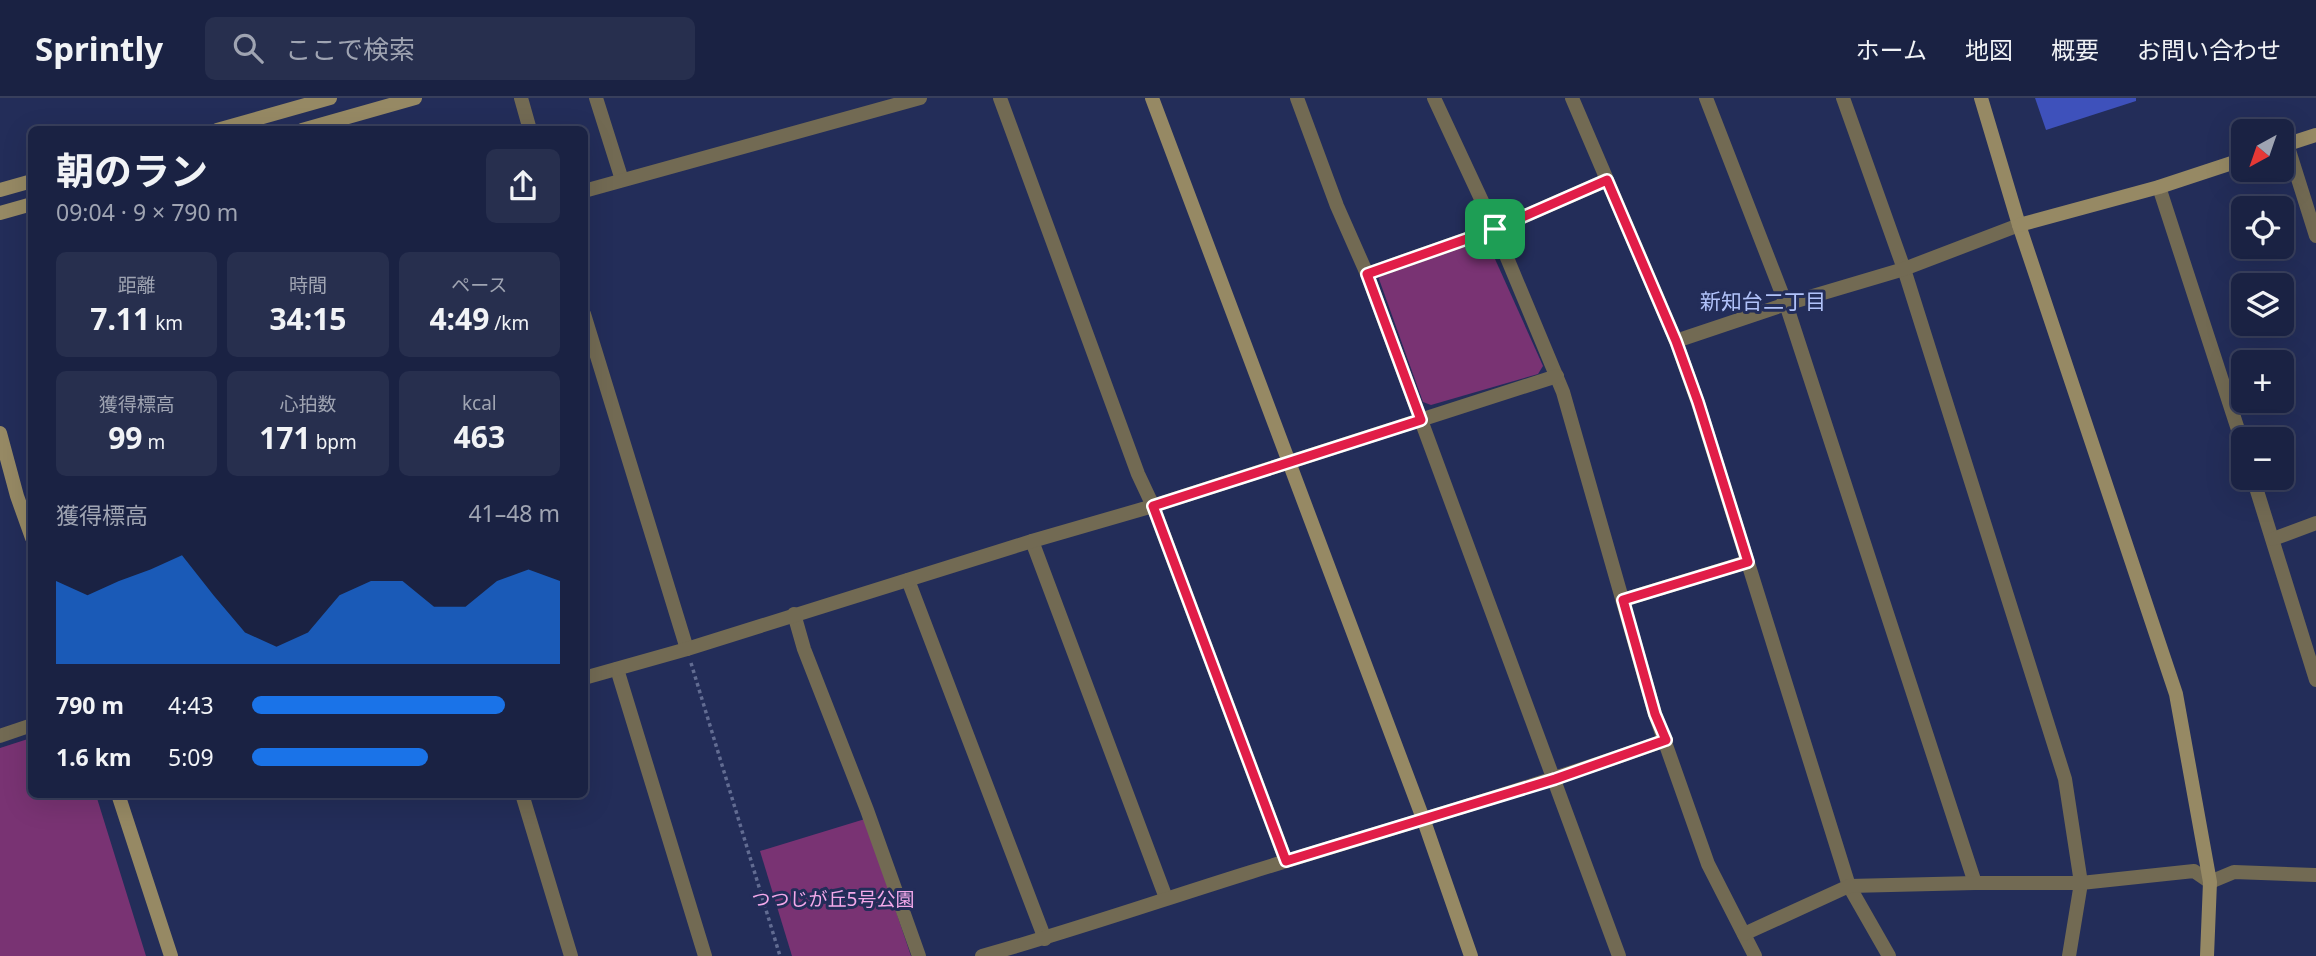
<!DOCTYPE html>
<html lang="ja">
<meta charset="utf-8">
<style>
:root{--surface:#1a2243;--page:#272f4e;--text:#f1f3f6;--muted:#9fa4b2;--line:#383f5c;--accent:#1a73e8}
body{margin:0;font-family:"Noto Sans","Noto Sans JP",sans-serif;background:var(--page);color:var(--text);height:100vh;display:flex;flex-direction:column;font-size:26px;white-space:nowrap}
*{box-sizing:border-box;margin:0}
p{font-size:23px;color:var(--muted)}
.icon{flex:none;width:38px;height:38px;fill:none;stroke:currentColor;stroke-width:2;stroke-linecap:round;stroke-linejoin:round}
.map{position:relative;flex:1;overflow:hidden}
.side{position:absolute;left:28px;top:28px;width:560px;height:672px;display:flex;flex-direction:column;background:var(--surface);border-radius:10px;box-shadow:0 7px 28px #0002,0 0 0 2px var(--line)}
.side>*{flex:none}
.needle{width:46px;rotate:220deg}
.tools{position:absolute;left:2231px;top:21px;display:grid;gap:14px}
.tools a{display:grid;place-items:center;width:63px;height:63px;border-radius:10px;background:var(--surface);box-shadow:0 7px 28px #0002,0 0 0 2px var(--line);font-size:35px}
.pin{position:absolute;display:grid;place-items:center;width:60px;height:60px;color:#fff;margin:-30px;border-radius:14px;box-shadow:0 4px 10px #0006}
.round{display:grid;place-items:center;flex:none;width:74px;height:74px;border-radius:10px;background:var(--page)}
.headline{display:flex;align-items:center;justify-content:space-between;height:119px;padding:0 28px}
h1{font-size:38px;font-weight:700;line-height:52px}
.stats{display:grid;grid-template-columns:repeat(3,1fr);gap:10px;height:119px;padding:7px 28px}
.stats div{display:grid;align-content:center;border-radius:10px;background:var(--page);text-align:center}
.stats b{font-size:30px;font-weight:700}
.stats small{font-size:19px;font-weight:400}
.stats p{font-size:19px}
.chart{height:196px;padding:14px 28px}
.chart p{display:flex;justify-content:space-between}
.chart svg{width:100%;height:126px;margin-top:7px;fill:var(--accent);opacity:.7}
ul{padding:0 28px;list-style:none;font-size:23px}
li{display:grid;grid-template-columns:112px 84px 1fr;align-items:center;height:52px}
li i{height:18px;border-radius:9px;background:var(--accent)}
header{display:flex;align-items:center;gap:42px;box-sizing:border-box;height:98px;padding:0 35px;background:var(--surface);border-bottom:2px solid var(--line)}
header strong{font-size:33px}
nav{display:flex;gap:38px;margin-inline-start:auto;font-size:24px}
.search{width:490px;height:63px;background:var(--page);display:flex;align-items:center;gap:18px;box-sizing:border-box;padding:0 24px;border-radius:10px;color:var(--muted);font-size:26px}
.map>svg:first-child{display:block}
</style>
<header>
<strong>Sprintly</strong>
<div class="search"><svg class="icon" aria-label="search" viewBox="0 0 24 24"><circle cx="10" cy="10" r="6"/><path d="M15 15l6 6"/></svg>ここで検索</div>
<nav><a>ホーム</a><a>地図</a><a>概要</a><a>お問い合わせ</a></nav>
</header>
<div class="map">
<svg width="2316" height="858" viewBox="0 0 2316 858">
<rect width="100%" height="100%" fill="#232d59"/>
<g fill="#793373">
<path d="M1486 141 1543 268 1538 276 1431 307 1423 304 1379 181 1381 173Z"/>
<path d="M31 640 32 696 96 697 146 858H0V650Z"/>
<path d="M865 721 911 858H792L760 753Z"/>
</g>
<path fill="#3e51bb" d="M2035 0H2136V3L2046 32Z"/>
<g fill="none" stroke-linecap="round" stroke-linejoin="round">
<path stroke="#626c92" stroke-width="3.5" stroke-dasharray="3.5 3.5" stroke-linecap="butt" d="M691 565 780 858"/>
<g stroke="#726a53" stroke-width="14">
<path d="M521 0 530 32"/>
<path d="M596 0 622 82"/>
<path d="M1000 0 1138 376 1153 408 1286 763"/>
<path d="M1297 0 1337 108 1367 176 1619 858"/>
<path d="M1434 0 1495 131 1563 294 1655 616 1708 766 1755 858"/>
<path d="M1572 0 1676 243 1698 305 1849 788 1889 858"/>
<path d="M1706 0 1786 206 1975 785"/>
<path d="M1843 0 1904 171 2065 681 2081 785 2069 858"/>
<path d="M2287 46 2316 138"/>
<path d="M2159 89 2244 350"/>
<path d="M584 93 920 0"/>
<path d="M1367 176 1495 131 1607 82"/>
<path d="M584 216 687 551"/>
<path d="M1676 243 1786 206 1904 171 2019 127"/>
<path d="M2253 380 2316 582"/>
<path d="M2273 441 2316 425"/>
<path d="M1032 443 1166 800"/>
<path d="M908 482 1045 841"/>
<path d="M1623 502 1747 464"/>
<path d="M794 516 804 551 867 712 919 858"/>
<path d="M617 571 705 858"/>
<path d="M584 580 687 551 1032 443 1153 408 1557 278"/>
<path d="M0 638 32 627"/>
<path d="M522 696 571 858"/>
<path d="M1744 836 1849 788 1975 785H2081L2194 773 2210 784 2234 774 2316 777"/>
<path d="M982 858C1072 833 1161 802 1251 774 1389 731 1529 691 1666 642"/>
</g>
<g stroke="#968964" stroke-width="14">
<path d="M1152 0 1424 723 1471 858"/>
<path d="M1981 0 2019 127 2176 596 2210 784 2207 858"/>
<path d="M217 32 330 0"/>
<path d="M302 32 415 0"/>
<path d="M2282 48 2316 37"/>
<path d="M0 92 32 83"/>
<path d="M0 115 32 106"/>
<path d="M2019 127 2159 89 2244 61"/>
<path d="M0 335 17 398 32 440"/>
<path d="M118 696 171 858"/>
</g>
</g>
<g fill="none" stroke-linecap="round" stroke-linejoin="round">
<g stroke="#fff" stroke-width="14">
<path id="route" d="M1607 82 1676 243 1698 304 1748 464 1623 502 1655 616 1666 642 1555 681 1286 763 1153 408 1421 322 1367 176 1495 131Z"/>
</g>
<use href="#route" stroke="#e11d48" stroke-width="9"/>
</g>
<g text-anchor="middle" dominant-baseline="central" stroke-width="6" stroke-linejoin="round" paint-order="stroke">
<g font-size="19" fill="#f3a9ea" stroke="#232d59">
<text x="833" y="801">つつじが丘5号公園</text>
</g>
<g font-size="21" fill="#b1c2f9" stroke="#232d59">
<text x="1763" y="203">新知台二丁目</text>
</g>
</g>
</svg>
<div class="tools">
<a><svg class="needle" viewBox="-14 -14 28 28"><path d="M0-13l5 13h-10z" fill="#e53935"/><path d="M0 13l5-13h-10z" fill="#9fa4b2"/></svg></a>
<a><svg class="icon" aria-label="locate" viewBox="0 0 24 24"><circle cx="12" cy="12" r="6"/><path d="M12 2v4M12 18v4M2 12h4M18 12h4"/></svg></a>
<a><svg class="icon" aria-label="layers" viewBox="0 0 24 24"><path d="M12 4l9 5-9 5-9-5zM3 14l9 5 9-5"/></svg></a>
<a>+</a>
<a>−</a>
</div>
<div class="pin" style="left:1495px;top:131px;background:#1e9e55"><svg class="icon" aria-label="arrive" viewBox="0 0 24 24"><path d="M6 21V4h12l-3 4 3 4H6"/></svg></div>
<section class="side">
<div class="headline"><div><h1>朝のラン</h1><p>09:04 · 9 × 790 m</p></div><a class="round"><svg class="icon" aria-label="share" viewBox="0 0 24 24"><path d="M12 15V3M7 8l5-5 5 5M5 13v7h14v-7"/></svg></a></div>
<div class="stats">
<div><p>距離</p><b>7.11<small> km</small></b></div>
<div><p>時間</p><b>34:15</b></div>
<div><p>ペース</p><b>4:49<small> /km</small></b></div>
</div>
<div class="stats">
<div><p>獲得標高</p><b>99<small> m</small></b></div>
<div><p>心拍数</p><b>171<small> bpm</small></b></div>
<div><p>kcal</p><b>463</b></div>
</div>
<div class="chart"><p><span>獲得標高</span>41–48 m</p>
<svg viewBox="0 0 160 44" preserveAspectRatio="none"><path d="M0 44V15L10 20L20 15L30 11L40 6L50 20L60 33L70 38L80 33L90 20L100 15L110 15L120 24L130 24L140 15L150 11L160 15V44z"/></svg>
</div>
<ul>
<li><b>790 m</b>4:43<i style="width:82%"></i></li>
<li><b>1.6 km</b>5:09<i style="width:57%"></i></li>
</ul>
</section>
</div>
